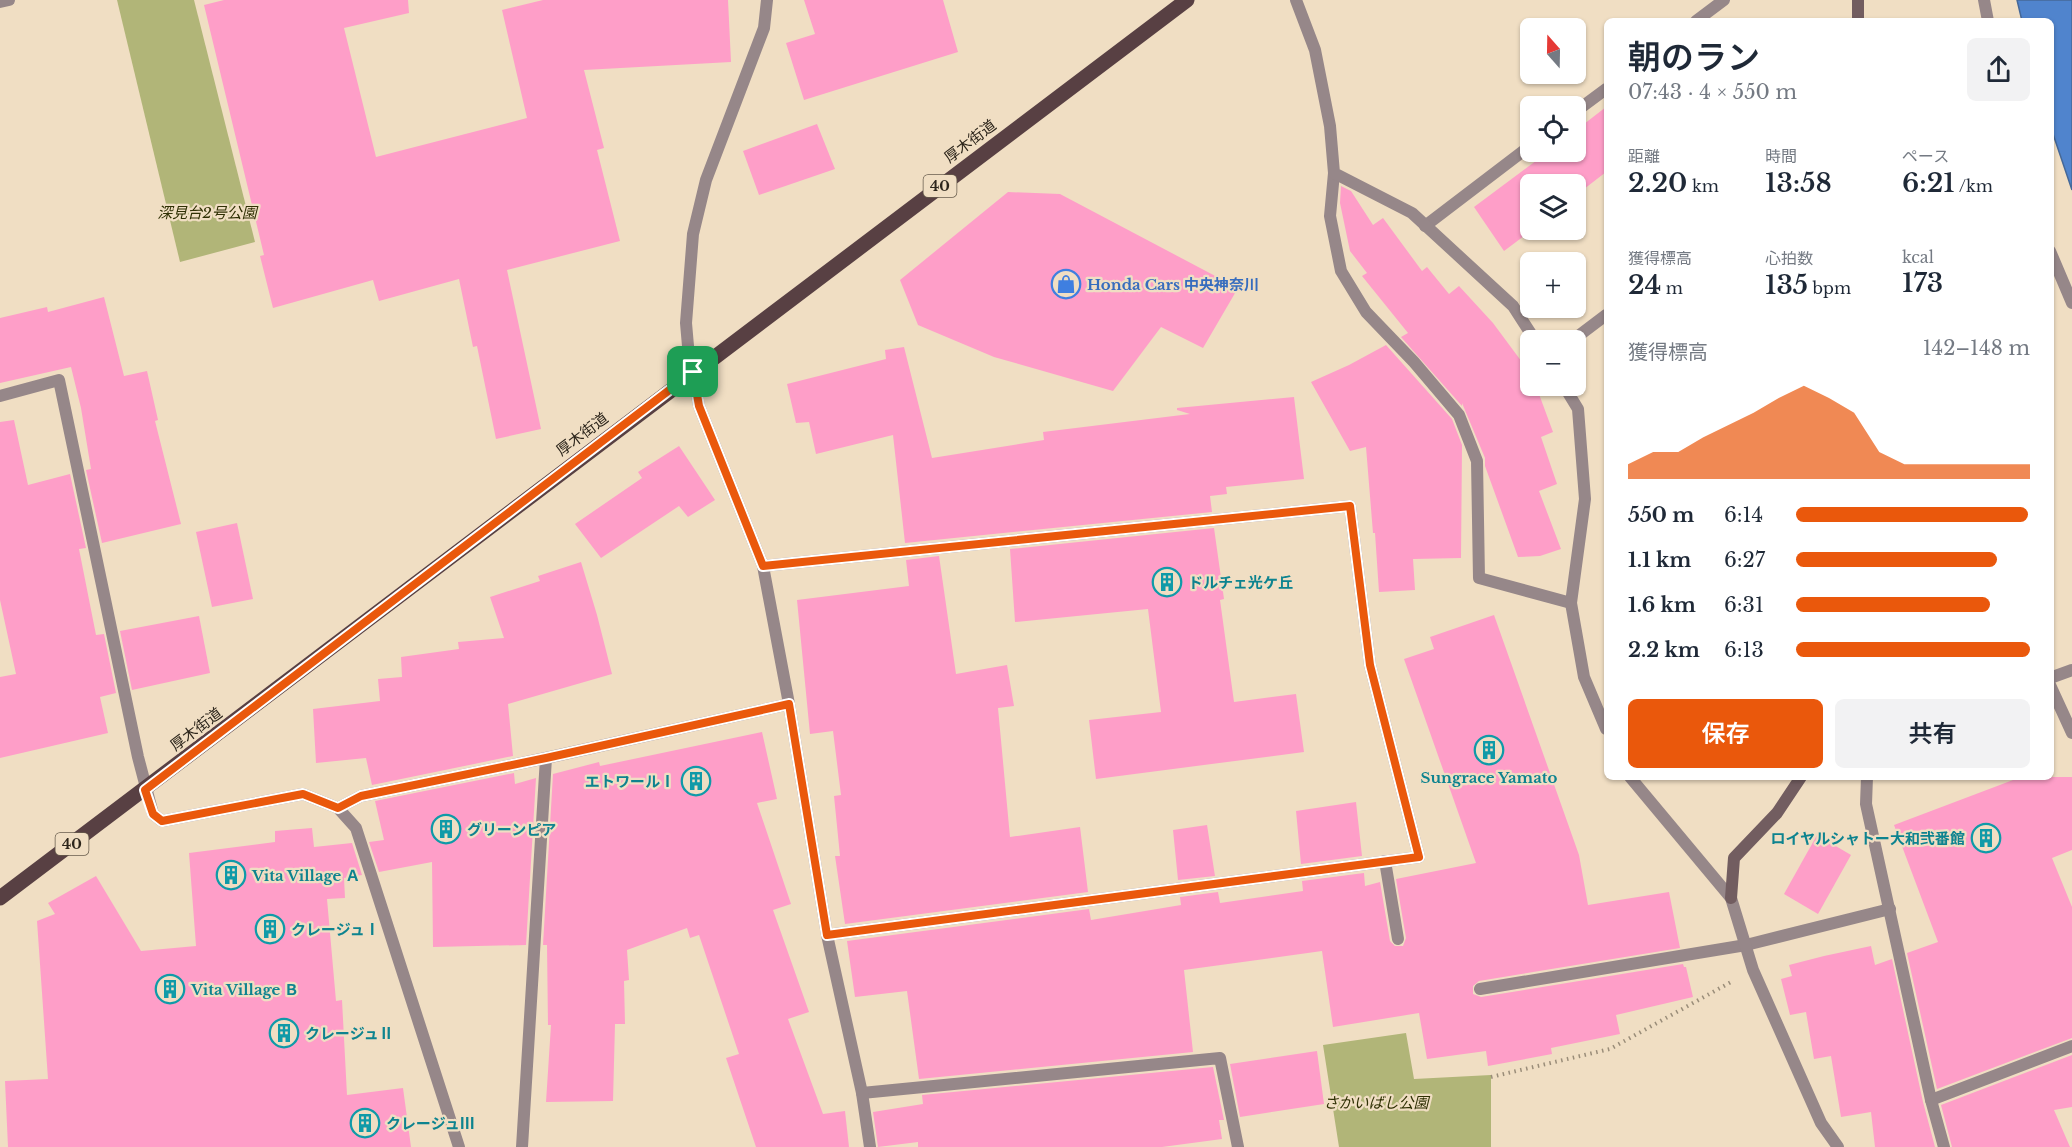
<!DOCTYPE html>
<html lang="ja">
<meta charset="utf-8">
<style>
:root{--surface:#fff;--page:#f2f2f3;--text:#1f2937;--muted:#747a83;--accent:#ea580c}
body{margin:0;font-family:"Libre Baskerville","Noto Sans JP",serif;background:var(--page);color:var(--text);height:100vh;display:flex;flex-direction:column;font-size:22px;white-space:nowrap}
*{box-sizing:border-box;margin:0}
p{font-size:20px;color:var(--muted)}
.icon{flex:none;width:33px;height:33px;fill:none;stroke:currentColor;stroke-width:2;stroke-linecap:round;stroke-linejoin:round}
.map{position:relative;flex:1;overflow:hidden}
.sheet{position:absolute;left:1604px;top:18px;width:450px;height:762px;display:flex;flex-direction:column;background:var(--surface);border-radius:9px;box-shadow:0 2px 4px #0004}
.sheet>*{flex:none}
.needle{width:39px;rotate:340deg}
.fabs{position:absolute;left:1520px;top:18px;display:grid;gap:12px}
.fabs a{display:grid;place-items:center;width:66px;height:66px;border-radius:9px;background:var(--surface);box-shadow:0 2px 4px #0004;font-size:30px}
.pin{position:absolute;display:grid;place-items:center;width:51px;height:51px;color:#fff;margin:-26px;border-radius:12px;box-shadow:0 3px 9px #0006}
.round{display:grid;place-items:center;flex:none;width:63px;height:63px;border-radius:9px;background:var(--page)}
.overview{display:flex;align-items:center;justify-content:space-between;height:102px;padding:0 24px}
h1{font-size:33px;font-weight:600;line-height:45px}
.metrics{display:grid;grid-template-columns:repeat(3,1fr);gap:9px;height:102px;padding:6px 24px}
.metrics div{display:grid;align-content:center}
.metrics b{font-size:26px;font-weight:600}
.metrics small{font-size:16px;font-weight:400}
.metrics p{font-size:16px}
.chart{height:168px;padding:12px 24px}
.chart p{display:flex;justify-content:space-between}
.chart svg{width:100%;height:108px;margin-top:6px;fill:var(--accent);opacity:.7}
.primary-button{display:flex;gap:12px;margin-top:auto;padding:12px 24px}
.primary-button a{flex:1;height:69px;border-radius:9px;background:var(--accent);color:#fff;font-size:24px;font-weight:600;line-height:69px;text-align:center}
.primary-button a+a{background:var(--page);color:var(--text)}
ul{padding:0 24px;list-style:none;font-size:20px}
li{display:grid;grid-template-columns:96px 72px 1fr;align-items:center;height:45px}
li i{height:15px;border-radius:8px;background:var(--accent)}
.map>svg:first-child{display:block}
</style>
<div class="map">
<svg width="2072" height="1147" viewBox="0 0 2072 1147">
<rect width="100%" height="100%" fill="#f0dec3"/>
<g fill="#b1b578">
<path d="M117 0H194L255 242 180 262Z"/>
<path d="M1406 1033 1414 1079 1491 1075V1147H1339L1323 1045Z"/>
</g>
<path fill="#5084cd" stroke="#456898" stroke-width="1.5" d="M2017 0H2072V190L2051 128 2050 21H2022Z"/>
<g fill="#fe9ec8">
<path d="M224 0H408L409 13 344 28 376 157 527 118 502 10 543 0H728L731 62 584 70 604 148 597 150 620 241 507 270 541 429 496 439 477 346 473 347 459 279 379 301 373 280 273 308 260 256 264 255 204 5Z"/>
<path d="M804 0H943L958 52 804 100 786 43 815 34Z"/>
<path d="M1606 107V172L1575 196V184H1530V230H1532L1504 251 1474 207 1548 152H1575V131Z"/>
<path d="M817 124 835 169 759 195 743 151Z"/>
<path d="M1341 186 1351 191 1373 225 1383 218 1422 271 1427 267 1449 294 1459 286 1493 323 1530 373V386H1536L1553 432 1541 437 1557 484 1539 491 1561 549 1540 556 1518 557 1485 466V458L1462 403V406L1401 337 1408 333 1362 276 1367 273 1350 251 1340 203Z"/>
<path d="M1008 192 1060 194 1238 288 1203 348 1161 327 1113 391 994 357 918 325 900 280Z"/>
<path d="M104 297 124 376 147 371 158 420 155 421 181 524 102 543 86 470 91 469 81 408 71 367 0 383V318L47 307 48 312Z"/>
<path d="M1386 345 1452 419 1462 445 1461 558 1413 559 1415 590 1379 592 1375 533H1373L1366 447 1350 451 1311 382 1349 365Z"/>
<path d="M904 347 932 458 1044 440 1043 432 1190 414 1177 410V408L1294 397 1304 479 1226 487 1227 494 1210 496 1212 512 905 543 893 435 816 454 809 422 796 423 787 384 886 359 885 350Z"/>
<path d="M14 420 28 485 70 474 86 548 79 549 96 635 104 634 116 693 100 697 108 733 0 758V677L16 674 0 600V422Z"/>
<path d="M679 446 715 500 688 517 679 506 601 558 575 524 642 478 638 472Z"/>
<path d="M237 523 253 599 212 607 196 532Z"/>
<path d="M1214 528 1224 599 1220 600 1234 702 1296 694 1304 752 1096 779 1089 720 1161 712 1148 609 1015 622 1010 549Z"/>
<path d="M939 556 956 674 1007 665 1014 706 998 708 1010 837 1080 827 1088 892 845 924 835 856H840L834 796 841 795 833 731 810 734 797 600 909 586 906 560Z"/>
<path d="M581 562 597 615 612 674 508 704 513 756 372 785 366 758 316 763 313 709 380 701 378 679 402 677 401 657 459 649 458 642 504 638 490 597 540 581 538 576Z"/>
<path d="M1494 615 1579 855 1588 905 1669 892 1680 948 1479 981 1473 986V994L1481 997 1683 964 1684 967H1686L1693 997 1616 1015 1620 1034 1551 1048 1552 1054 1488 1066 1486 1051 1427 1059 1419 1013 1333 1027 1322 951 1184 970 1193 1052 919 1079 907 991 855 997 847 941 1089 909 1091 920 1181 905 1180 897 1218 892 1220 903 1303 891 1302 881 1364 873 1365 886 1380 882 1390 941 1395 946H1403L1406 938 1396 879 1476 863 1404 659 1434 649 1430 637Z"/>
<path d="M199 616 210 673 132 690 120 631Z"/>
<path d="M762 732 777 799 757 803 791 904 773 910 809 1012 788 1019 823 1114 845 1111 849 1147H756L726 1058 739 1054 699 935 690 938 687 928 627 950 629 980 624 981 625 1024H615L613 1101 546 1102 551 1025H548L547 945H543L553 774 599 762 600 766Z"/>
<path d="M514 773 515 784 536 778 526 945 433 947 432 862 379 872 369 842 384 840 375 801Z"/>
<path d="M2021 777H2072V850L2052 858 2072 907V1038L1937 1089 1907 953 1938 942 1894 825Z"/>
<path d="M1356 802 1362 856 1301 864 1296 811Z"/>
<path d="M1207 825 1215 876 1178 880 1173 830Z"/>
<path d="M312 828 314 847 352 843 362 875 344 878 345 898 327 899 336 1001 342 1000 347 1095 403 1088 411 1147H8L5 1081 48 1079 37 921 55 914 48 903 96 876 141 951 196 946 189 853 275 842V831Z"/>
<path d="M1817 835 1851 855 1818 914 1784 894Z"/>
<path d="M1871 946 1875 965 1892 959 1923 1102 1935 1147H1875L1871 1112 1841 1117 1831 1056 1814 1059 1806 1012 1790 1015 1781 979 1792 976 1789 965 1824 956Z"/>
<path d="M1317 1051 1324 1104 1240 1117 1230 1064Z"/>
<path d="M2072 1055V1107L2054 1110 2070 1147H1952L1941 1105Z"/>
<path d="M1213 1067 1224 1120H1219L1222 1139 1162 1147H918V1142L878 1147 873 1112 923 1104 922 1095Z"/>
</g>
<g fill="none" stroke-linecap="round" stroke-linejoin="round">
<path stroke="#9a8d79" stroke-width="4" stroke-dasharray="1.5 4.5" stroke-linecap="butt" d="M1491 1077 1610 1049 1731 982"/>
<g stroke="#968789" stroke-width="12">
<path d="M1696 21 1724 0"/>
<path d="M1575 112 1606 89"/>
<path d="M1334 173 1330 216 1341 271 1366 312 1414 362 1459 415 1477 461 1479 578 1571 603"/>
<path d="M1425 226 1530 146"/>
<path d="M1573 340 1606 315"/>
<path d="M763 566 1350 506 1370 665 1419 857 827 935"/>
<path d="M1385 861 1398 939"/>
<path d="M1480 989 1746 945 1890 909"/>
<path d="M862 1093 1220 1058 1238 1147"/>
<path d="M1931 1100 2072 1046"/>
</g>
<g stroke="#968789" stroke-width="12">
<path d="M767 0 764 28 706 180 693 234 686 323 688 346 699 406 763 566 789 704 827 935 862 1093 870 1147"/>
<path d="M1296 0 1315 50 1330 126 1334 173 1412 213 1513 306 1535 340"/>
<path d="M1984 0 1988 21"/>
<path d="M0 2 9 0"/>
<path d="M2050 251 2072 303"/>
<path d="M1564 386 1578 409 1585 499 1571 603 1584 677 1606 729"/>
<path d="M0 396 59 380 138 757 153 814 162 821 303 794 338 808 356 828 459 1147"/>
<path d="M2050 678 2072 670"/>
<path d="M2050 685 2072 733"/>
<path d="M1630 777 1731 898 1753 970 1821 1123 1838 1147"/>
<path d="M1867 777 1866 804 1931 1100 1944 1147"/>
<path d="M338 808 361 796 546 758 789 704"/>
<path d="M522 1147 546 758"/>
</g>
<g stroke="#725d60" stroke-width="12">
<path d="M1858 21V0"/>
<path d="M1731 898 1734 858 1777 813 1801 777"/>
</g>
<path stroke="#584043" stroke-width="15" d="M0 898 1187 0"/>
</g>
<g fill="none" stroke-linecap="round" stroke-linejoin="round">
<g stroke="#fff" stroke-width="12">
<path id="route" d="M693 372 699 406 763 566 1350 506 1370 665 1419 857 827 935 789 704 546 758 361 796 338 808 303 794 162 821 153 814 145 790Z"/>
</g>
<use href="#route" stroke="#ea580c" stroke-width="8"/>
</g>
<defs>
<g id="shop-ring" transform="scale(1.5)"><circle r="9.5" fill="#f0dec3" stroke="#3f7fe0" stroke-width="1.5"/><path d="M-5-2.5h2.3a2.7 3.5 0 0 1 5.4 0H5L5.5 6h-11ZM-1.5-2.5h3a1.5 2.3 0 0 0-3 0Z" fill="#3f7fe0"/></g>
<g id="building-ring" transform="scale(1.5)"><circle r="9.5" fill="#f0dec3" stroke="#0f9aa8" stroke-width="1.5"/><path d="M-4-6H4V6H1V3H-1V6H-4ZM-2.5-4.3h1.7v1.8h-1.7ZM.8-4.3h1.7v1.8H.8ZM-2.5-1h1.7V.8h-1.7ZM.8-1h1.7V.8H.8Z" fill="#0f9aa8"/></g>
</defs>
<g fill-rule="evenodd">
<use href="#shop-ring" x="1066" y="284"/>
<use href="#building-ring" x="1167" y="582"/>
<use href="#building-ring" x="1489" y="750"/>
<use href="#building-ring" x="696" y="781"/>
<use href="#building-ring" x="446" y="829"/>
<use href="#building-ring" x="1986" y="838"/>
<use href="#building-ring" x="231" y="875"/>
<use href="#building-ring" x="270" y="929"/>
<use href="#building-ring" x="170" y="989"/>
<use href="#building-ring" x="284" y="1033"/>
<use href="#building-ring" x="365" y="1123"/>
</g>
<g text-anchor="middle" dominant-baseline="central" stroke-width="4.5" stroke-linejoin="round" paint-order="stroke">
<g fill="#f0dec3" stroke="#675c4d" stroke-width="1.5">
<rect x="923.5" y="175" width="33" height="22" rx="4.5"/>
<rect x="55.5" y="833" width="33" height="22" rx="4.5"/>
</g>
<g font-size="14" font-weight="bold" fill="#2c251b">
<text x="940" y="186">40</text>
<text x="72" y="844">40</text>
</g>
<g font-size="15" fill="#2c251b" stroke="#f0dec3">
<text transform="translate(970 141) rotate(-37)">厚木街道</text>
<text transform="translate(582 434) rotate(-37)">厚木街道</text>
<text transform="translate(196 729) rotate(-37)">厚木街道</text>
</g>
<g font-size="15" font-style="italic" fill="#2f3004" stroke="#f0dec3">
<text x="207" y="212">深見台2号公園</text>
<text x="1376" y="1102">さかいばし公園</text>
</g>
<g font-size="15" font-weight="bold" fill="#366cbe" stroke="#f0dec3" text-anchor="start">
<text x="1087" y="284">Honda Cars 中央神奈川</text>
</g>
<g font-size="15" font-weight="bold" fill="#0d838f" stroke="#f0dec3" text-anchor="start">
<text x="1188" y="582">ドルチェ光ケ丘</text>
<text x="1489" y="777" text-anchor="middle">Sungrace Yamato</text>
<text x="675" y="781" text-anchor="end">エトワールⅠ</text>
<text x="467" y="829">グリーンピア</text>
<text x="1965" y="838" text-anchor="end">ロイヤルシャトー大和弐番館</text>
<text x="252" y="875">Vita Village Ａ</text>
<text x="291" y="929">クレージュⅠ</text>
<text x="191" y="989">Vita Village Ｂ</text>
<text x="305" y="1033">クレージュⅡ</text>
<text x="386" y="1123">クレージュⅢ</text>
</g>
</g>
</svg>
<div class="fabs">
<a><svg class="needle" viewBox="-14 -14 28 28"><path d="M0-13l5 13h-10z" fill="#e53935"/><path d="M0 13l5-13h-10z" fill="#747a83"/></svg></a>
<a><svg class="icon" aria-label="locate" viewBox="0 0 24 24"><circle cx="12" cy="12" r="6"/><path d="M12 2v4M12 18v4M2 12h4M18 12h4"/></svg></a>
<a><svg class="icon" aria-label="layers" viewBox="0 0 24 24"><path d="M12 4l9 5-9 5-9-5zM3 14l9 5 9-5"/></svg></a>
<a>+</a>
<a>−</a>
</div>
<div class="pin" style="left:693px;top:372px;background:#1e9e55"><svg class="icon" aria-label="arrive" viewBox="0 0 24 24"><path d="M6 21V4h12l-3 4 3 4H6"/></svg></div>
<section class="sheet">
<div class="overview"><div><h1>朝のラン</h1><p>07:43 · 4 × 550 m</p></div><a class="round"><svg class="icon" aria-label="share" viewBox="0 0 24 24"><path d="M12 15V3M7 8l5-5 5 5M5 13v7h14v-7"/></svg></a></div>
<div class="metrics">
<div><p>距離</p><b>2.20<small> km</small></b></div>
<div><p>時間</p><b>13:58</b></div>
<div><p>ペース</p><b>6:21<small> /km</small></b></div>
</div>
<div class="metrics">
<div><p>獲得標高</p><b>24<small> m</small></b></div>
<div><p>心拍数</p><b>135<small> bpm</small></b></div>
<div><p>kcal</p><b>173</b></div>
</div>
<div class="chart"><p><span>獲得標高</span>142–148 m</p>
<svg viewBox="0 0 160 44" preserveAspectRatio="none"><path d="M0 44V38L10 33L20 33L30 27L40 22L50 17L60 11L70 6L80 11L90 17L100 33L110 38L120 38L130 38L140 38L150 38L160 38V44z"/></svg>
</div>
<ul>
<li><b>550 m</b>6:14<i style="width:99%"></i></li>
<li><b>1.1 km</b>6:27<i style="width:86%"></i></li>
<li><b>1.6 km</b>6:31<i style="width:83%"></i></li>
<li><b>2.2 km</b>6:13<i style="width:100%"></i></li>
</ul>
<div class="primary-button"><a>保存</a><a>共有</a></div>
</section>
</div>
